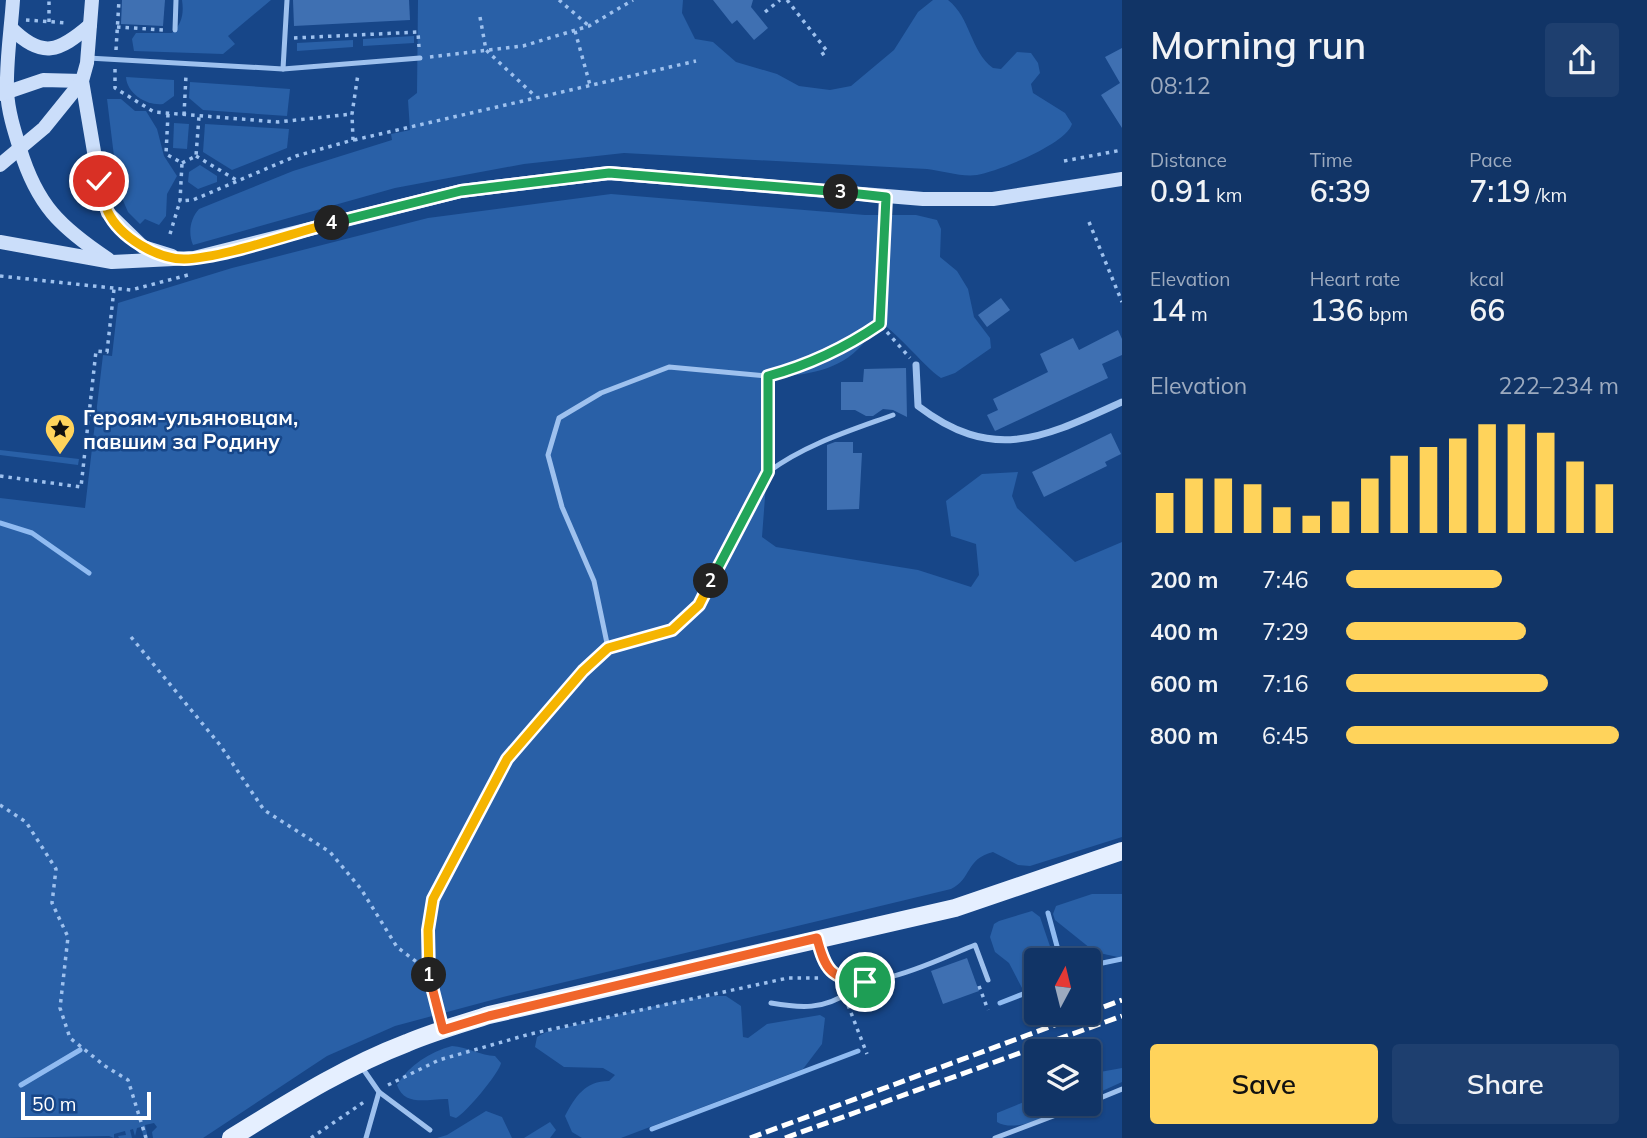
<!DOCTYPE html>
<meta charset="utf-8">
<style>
:root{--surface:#113466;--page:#1e3f6f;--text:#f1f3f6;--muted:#9caabf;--line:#304f7a;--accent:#ffd35b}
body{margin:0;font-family:Mulish,sans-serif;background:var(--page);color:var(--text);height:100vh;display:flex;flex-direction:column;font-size:26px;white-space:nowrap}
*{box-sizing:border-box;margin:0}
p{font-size:23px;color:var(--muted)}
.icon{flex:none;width:38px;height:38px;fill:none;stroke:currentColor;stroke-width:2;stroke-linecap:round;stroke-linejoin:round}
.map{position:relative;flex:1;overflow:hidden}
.side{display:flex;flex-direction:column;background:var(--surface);width:525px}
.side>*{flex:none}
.needle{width:46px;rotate:7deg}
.buttons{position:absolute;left:1024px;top:948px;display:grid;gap:14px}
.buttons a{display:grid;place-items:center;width:77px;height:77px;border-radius:7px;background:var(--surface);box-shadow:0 2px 5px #0004,0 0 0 2px var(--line);font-size:35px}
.scale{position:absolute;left:21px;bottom:18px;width:130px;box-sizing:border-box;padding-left:7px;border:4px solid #fff;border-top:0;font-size:19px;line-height:24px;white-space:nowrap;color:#fff;-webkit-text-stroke:5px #174688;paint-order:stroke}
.pin{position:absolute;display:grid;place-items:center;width:60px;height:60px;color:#fff;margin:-30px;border:4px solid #fff;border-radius:50%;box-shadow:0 2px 7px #0007}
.km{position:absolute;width:35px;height:35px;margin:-18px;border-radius:50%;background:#222;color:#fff;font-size:19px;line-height:35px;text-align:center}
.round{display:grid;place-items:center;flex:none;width:74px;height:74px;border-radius:7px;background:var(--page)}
.summary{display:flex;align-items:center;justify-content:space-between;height:119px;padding:0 28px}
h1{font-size:38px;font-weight:600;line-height:52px}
.metrics{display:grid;grid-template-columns:repeat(3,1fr);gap:10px;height:119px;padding:7px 28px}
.metrics div{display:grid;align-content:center}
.metrics b{font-size:30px;font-weight:600}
.metrics small{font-size:19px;font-weight:400}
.metrics p{font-size:19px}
.chart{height:196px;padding:14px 28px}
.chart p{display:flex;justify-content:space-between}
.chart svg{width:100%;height:126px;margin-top:7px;stroke:var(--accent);stroke-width:6}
.action{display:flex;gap:14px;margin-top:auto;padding:14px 28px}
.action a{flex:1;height:80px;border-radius:7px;background:var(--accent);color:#111;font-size:28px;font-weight:600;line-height:80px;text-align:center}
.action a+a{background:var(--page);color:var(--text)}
ul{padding:0 28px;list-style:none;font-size:23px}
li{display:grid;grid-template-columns:112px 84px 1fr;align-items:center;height:52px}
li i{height:18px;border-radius:9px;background:var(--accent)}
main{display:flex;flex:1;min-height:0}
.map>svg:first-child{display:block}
</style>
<main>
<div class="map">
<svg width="1122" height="1138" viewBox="0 0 1122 1138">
<rect width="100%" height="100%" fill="#174688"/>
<g fill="#2960a7">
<path d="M182 0H271L228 36 235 44 223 54 134 51 132 39 136 33H172C182 24 184 14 182 0Z"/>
<path d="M418 0H683L682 13 695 39 713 42 736 62 777 74 799 86 830 90 851 86 894 50 918 12 933 0H948C971 18 970 51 993 68L1001 69 1017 52 1031 53 1038 63 1040 73 1031 84 1033 93 1065 113 1072 124C1065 145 998 171 977 175 961 177 943 171 927 169L624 153 524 164 395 188 193 245C188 233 190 219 199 209L293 171 392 140 391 134 410 130 408 100 417 93Z"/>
<path d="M414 36V43L363 46V39Z"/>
<path d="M353 40V47L297 51V43Z"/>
<path d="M126 77 174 80V96L163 104C147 106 127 94 126 77Z"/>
<path d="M190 82 290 89 287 116 203 110 189 98Z"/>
<path d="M107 99H121L135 111H146L157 129 164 156 177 176 167 194 166 216 159 225 145 219 140 224 128 212 118 189Z"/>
<path d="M174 123 189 124 187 149 173 148Z"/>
<path d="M205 124 289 129 287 148 232 170 203 152Z"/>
<path d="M200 165 217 176V182L198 189 188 182 189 172Z"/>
<path d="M611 194 865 215H916L937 220 941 229 940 257 957 271 968 289 974 317 990 338 991 348 955 373 941 378C924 367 888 321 874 320 867 328 869 338 862 345 839 371 806 375 774 377L762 537 776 547 918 570 971 587 979 575 976 544 951 536 946 501 982 474 1018 472 1012 496 1017 508 1075 562 1122 542V837L1030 866 1018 865 993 852C965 859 972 879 951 889L503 997 395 1026 327 1056 203 1138H153L152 1132 157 1127 154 1123 145 1125 148 1138H144L141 1127 137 1128 135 1136 133 1129 130 1130 132 1138H119L118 1136 126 1135 125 1131 114 1134V1138L109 1136 0 1138V498L85 508 103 355 112 356 118 303 232 268 428 218Z"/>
<path d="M0 450 79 459 78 465 0 455Z"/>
<path d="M1092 894H1122V958L1095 952 1055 920 1053 914 1056 906Z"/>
<path d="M1032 911 1040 917 1055 961H1036V991L1022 988 1009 963 995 952 990 937 994 924 999 921Z"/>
<path d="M715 996H726L741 1006 743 1037 748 1038 767 1024 820 1015 825 1018 822 1044 803 1069 621 1138H582L572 1132 565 1116C575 1097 585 1081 609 1081L615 1075 603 1068 564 1067 535 1047 537 1037 546 1032 676 1001Z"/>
<path d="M452 1046C468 1047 481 1056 495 1056L501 1063C500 1072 465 1114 456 1118L450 1116 448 1099C430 1098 405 1108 397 1085 409 1065 430 1052 452 1046Z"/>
<path d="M1122 1068V1082L1089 1097V1074Z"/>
<path d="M1036 1097V1104H1074C1054 1113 1017 1134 997 1122V1113Z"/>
<path d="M486 1111 502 1117 512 1138H437L447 1135Z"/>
<path d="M550 1122 556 1130 550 1138H524Z"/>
</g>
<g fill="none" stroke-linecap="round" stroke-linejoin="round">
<g stroke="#90bbf1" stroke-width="5">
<path d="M0 523 32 533 89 573"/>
<path d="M1048 913 1061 961"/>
<path d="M1088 966 1122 959"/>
<path d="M1000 1003 1036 989"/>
<path d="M21 1085 80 1050"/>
<path d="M652 1129 858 1051"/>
</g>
</g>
<g fill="#3f70b2">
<path d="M122 0H165L163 26 121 24Z"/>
<path d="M293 0H409L410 20 294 26Z"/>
<path d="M713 0H753L751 7 768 28 754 40 737 20 732 24Z"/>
<path d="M1122 48V128L1101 95 1120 83 1105 57Z"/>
<path d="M1001 298 1010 310 987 327 978 315Z"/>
<path d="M1118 330 1122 339V355L1102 364 1108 378 995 431 987 415 998 410 993 399 1048 372 1040 354 1073 338 1079 350Z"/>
<path d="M906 368 907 417 893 410 883 409 873 416H866L855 410H841V382H863L864 369Z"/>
<path d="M1111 433 1121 454 1105 462 1107 466 1044 497 1032 472Z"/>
<path d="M835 442H853V453H862L859 509 827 510V445Z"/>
<path d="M967 958 979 991 943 1004 931 971Z"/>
</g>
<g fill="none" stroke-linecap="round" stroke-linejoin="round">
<g stroke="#9ec1ee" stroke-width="3.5" stroke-dasharray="3.5 5" stroke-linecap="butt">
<path d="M559 0 589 26"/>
<path d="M787 0 827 51 818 57"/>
<path d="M765 12 780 0"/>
<path d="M480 17 486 50 536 97"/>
<path d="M26 20 67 23"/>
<path d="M49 22V0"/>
<path d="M117 27 164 30"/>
<path d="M575 31 590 85"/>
<path d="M294 38 418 32 419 47"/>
<path d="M116 50 119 0"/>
<path d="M430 57 523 46 589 26 633 0"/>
<path d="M115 69V88L154 112 278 122 352 114"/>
<path d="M168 114 166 154 182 163 180 201 193 200 296 156 353 140 352 114 358 74"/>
<path d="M184 115 186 75"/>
<path d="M354 140 696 61"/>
<path d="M196 156 238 181"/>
<path d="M1064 161 1122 150"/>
<path d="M182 163 196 156 199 116"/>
<path d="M1089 222 1122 302"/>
<path d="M170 234 180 201"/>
<path d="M0 276 131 290 188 275"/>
<path d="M880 313 885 209"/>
<path d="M887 332 910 358"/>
<path d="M768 461V385"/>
<path d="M0 476 81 487 96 351 107 352 114 289"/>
<path d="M131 637 220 745 264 810 330 852 361 889 397 947 418 963"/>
<path d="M0 805 26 822 56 869 52 903 68 937 60 1008 70 1038 105 1066 128 1080 146 1138"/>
<path d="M979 986 988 1010"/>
<path d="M848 1005 867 1054"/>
<path d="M388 1085 439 1060 530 1034 788 978H823"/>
<path d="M311 1138 364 1102"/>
</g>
<g stroke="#9ec1ee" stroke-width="5">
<path d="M175 30 176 0"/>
<path d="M88 58 283 69 420 58"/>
<path d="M283 69 287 0"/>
<path d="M608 648 594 581 562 507 548 455 559 418 601 393 669 367 768 376 801 367 853 342 880 324"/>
<path d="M818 941C820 950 821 960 827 967 856 1004 940 958 975 945L988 980"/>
<path d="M771 1003C800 1008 824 1010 849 992L851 980"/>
<path d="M442 1027 428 970V930L433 899 507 759 583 671 608 648 672 630 699 605 768 472C806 444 849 431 893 415"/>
<path d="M361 1066 379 1092 430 1130"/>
<path d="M1088 1103 1122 1089"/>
<path d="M366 1138 379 1092"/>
<path d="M995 1138 1085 1104"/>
</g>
<path stroke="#9ec1ee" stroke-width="7" d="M916 365 918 406C994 464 1045 437 1122 402"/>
<g stroke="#cbdefa" stroke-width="14">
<path d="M13 0C11 30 6 61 7 91 8 111 14 130 20 149 37 205 60 227 108 259"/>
<path d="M92 0 87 63 82 81 99 181 108 213 143 247 172 256"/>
<path d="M11 28C42 59 59 52 90 25"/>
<path d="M2 94 43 80 82 81"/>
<path d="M0 165 44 128 82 81"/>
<path d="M0 242 112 262 194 258 461 191 609 173 923 199H993L1122 179"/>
</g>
<path stroke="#e5efff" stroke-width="18" d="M231 1138C288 1103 344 1067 407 1043 433 1032 461 1024 489 1015L955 908 1122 851"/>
<g stroke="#fff" stroke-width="5" stroke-dasharray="12 5" stroke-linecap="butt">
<path d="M1088 1013 1122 1000"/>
<path d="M750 1138 1087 1013"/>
<path d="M785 1138 1122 1016"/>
</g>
</g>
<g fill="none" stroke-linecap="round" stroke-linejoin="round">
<g stroke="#fff" stroke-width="14">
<path id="split-1" d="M429 975 443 1030 489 1016 817 938C825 970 831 979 865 982"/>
</g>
<g stroke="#fff" stroke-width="14">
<path id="split-2" d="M429 975 428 930 433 899 507 759 583 671 608 648 672 630 699 605 711 581"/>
</g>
<g stroke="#fff" stroke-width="14">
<path id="split-3" d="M711 581 768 472V376C809 365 845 348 880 324L886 197 841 192"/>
</g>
<g stroke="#fff" stroke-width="14">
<path id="split-4" d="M332 223 461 191 609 173 841 192"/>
</g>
<g stroke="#fff" stroke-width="14">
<path id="split-5" d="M99 181C102 191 104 203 108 212 120 237 157 259 184 259 223 258 292 233 332 223"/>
</g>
<use href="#split-1" stroke="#f0652b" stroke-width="9"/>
<use href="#split-2" stroke="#f5b400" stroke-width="9"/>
<use href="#split-3" stroke="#22a559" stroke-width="9"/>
<use href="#split-4" stroke="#22a559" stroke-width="9"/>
<use href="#split-5" stroke="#f5b400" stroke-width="9"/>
</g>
<defs>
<g id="sight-pin" transform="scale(1.575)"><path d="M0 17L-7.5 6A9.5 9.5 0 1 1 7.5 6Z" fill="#ffd35b" stroke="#174688"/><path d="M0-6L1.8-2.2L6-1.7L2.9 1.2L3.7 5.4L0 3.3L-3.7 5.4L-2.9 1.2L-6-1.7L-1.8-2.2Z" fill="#111"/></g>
</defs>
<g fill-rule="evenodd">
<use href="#sight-pin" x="60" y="429"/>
</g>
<g text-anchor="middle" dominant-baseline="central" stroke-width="5" stroke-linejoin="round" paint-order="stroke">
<g font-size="21" font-weight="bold" fill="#fff" stroke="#174688" text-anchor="start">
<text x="83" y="417">Героям-ульяновцам,<tspan x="83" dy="24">павшим за Родину</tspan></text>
</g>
</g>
</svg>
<div class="buttons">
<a><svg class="needle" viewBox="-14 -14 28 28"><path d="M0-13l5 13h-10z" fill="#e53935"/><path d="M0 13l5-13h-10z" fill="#9caabf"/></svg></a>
<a><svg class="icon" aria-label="layers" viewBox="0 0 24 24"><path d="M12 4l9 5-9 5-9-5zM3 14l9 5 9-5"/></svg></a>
</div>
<div class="scale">50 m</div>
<div class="pin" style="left:865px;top:982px;background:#1e9e55"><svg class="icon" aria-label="arrive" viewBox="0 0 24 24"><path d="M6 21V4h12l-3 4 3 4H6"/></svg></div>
<div class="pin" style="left:99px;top:181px;background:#d93025"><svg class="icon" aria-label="check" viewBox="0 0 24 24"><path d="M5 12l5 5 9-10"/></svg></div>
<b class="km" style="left:429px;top:975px">1</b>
<b class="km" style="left:711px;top:581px">2</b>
<b class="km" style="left:841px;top:192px">3</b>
<b class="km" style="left:332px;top:223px">4</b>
</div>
<section class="side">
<div class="summary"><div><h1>Morning run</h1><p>08:12</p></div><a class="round"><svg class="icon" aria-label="share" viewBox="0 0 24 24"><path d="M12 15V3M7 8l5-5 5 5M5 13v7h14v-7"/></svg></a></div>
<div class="metrics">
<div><p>Distance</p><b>0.91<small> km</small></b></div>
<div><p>Time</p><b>6:39</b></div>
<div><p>Pace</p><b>7:19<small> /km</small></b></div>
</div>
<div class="metrics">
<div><p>Elevation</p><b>14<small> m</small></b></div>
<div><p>Heart rate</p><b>136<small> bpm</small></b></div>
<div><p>kcal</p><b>66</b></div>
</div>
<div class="chart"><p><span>Elevation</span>222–234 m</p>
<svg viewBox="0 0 160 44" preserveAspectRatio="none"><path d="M5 44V30M15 44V25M25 44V25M35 44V27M45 44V35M55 44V38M65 44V33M75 44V25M85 44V17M95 44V14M105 44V11M115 44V6M125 44V6M135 44V9M145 44V19M155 44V27"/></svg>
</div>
<ul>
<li><b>200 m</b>7:46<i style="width:57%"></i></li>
<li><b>400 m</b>7:29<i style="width:66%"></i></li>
<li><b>600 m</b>7:16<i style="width:74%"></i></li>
<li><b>800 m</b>6:45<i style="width:100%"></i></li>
</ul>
<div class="action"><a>Save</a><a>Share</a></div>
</section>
</main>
